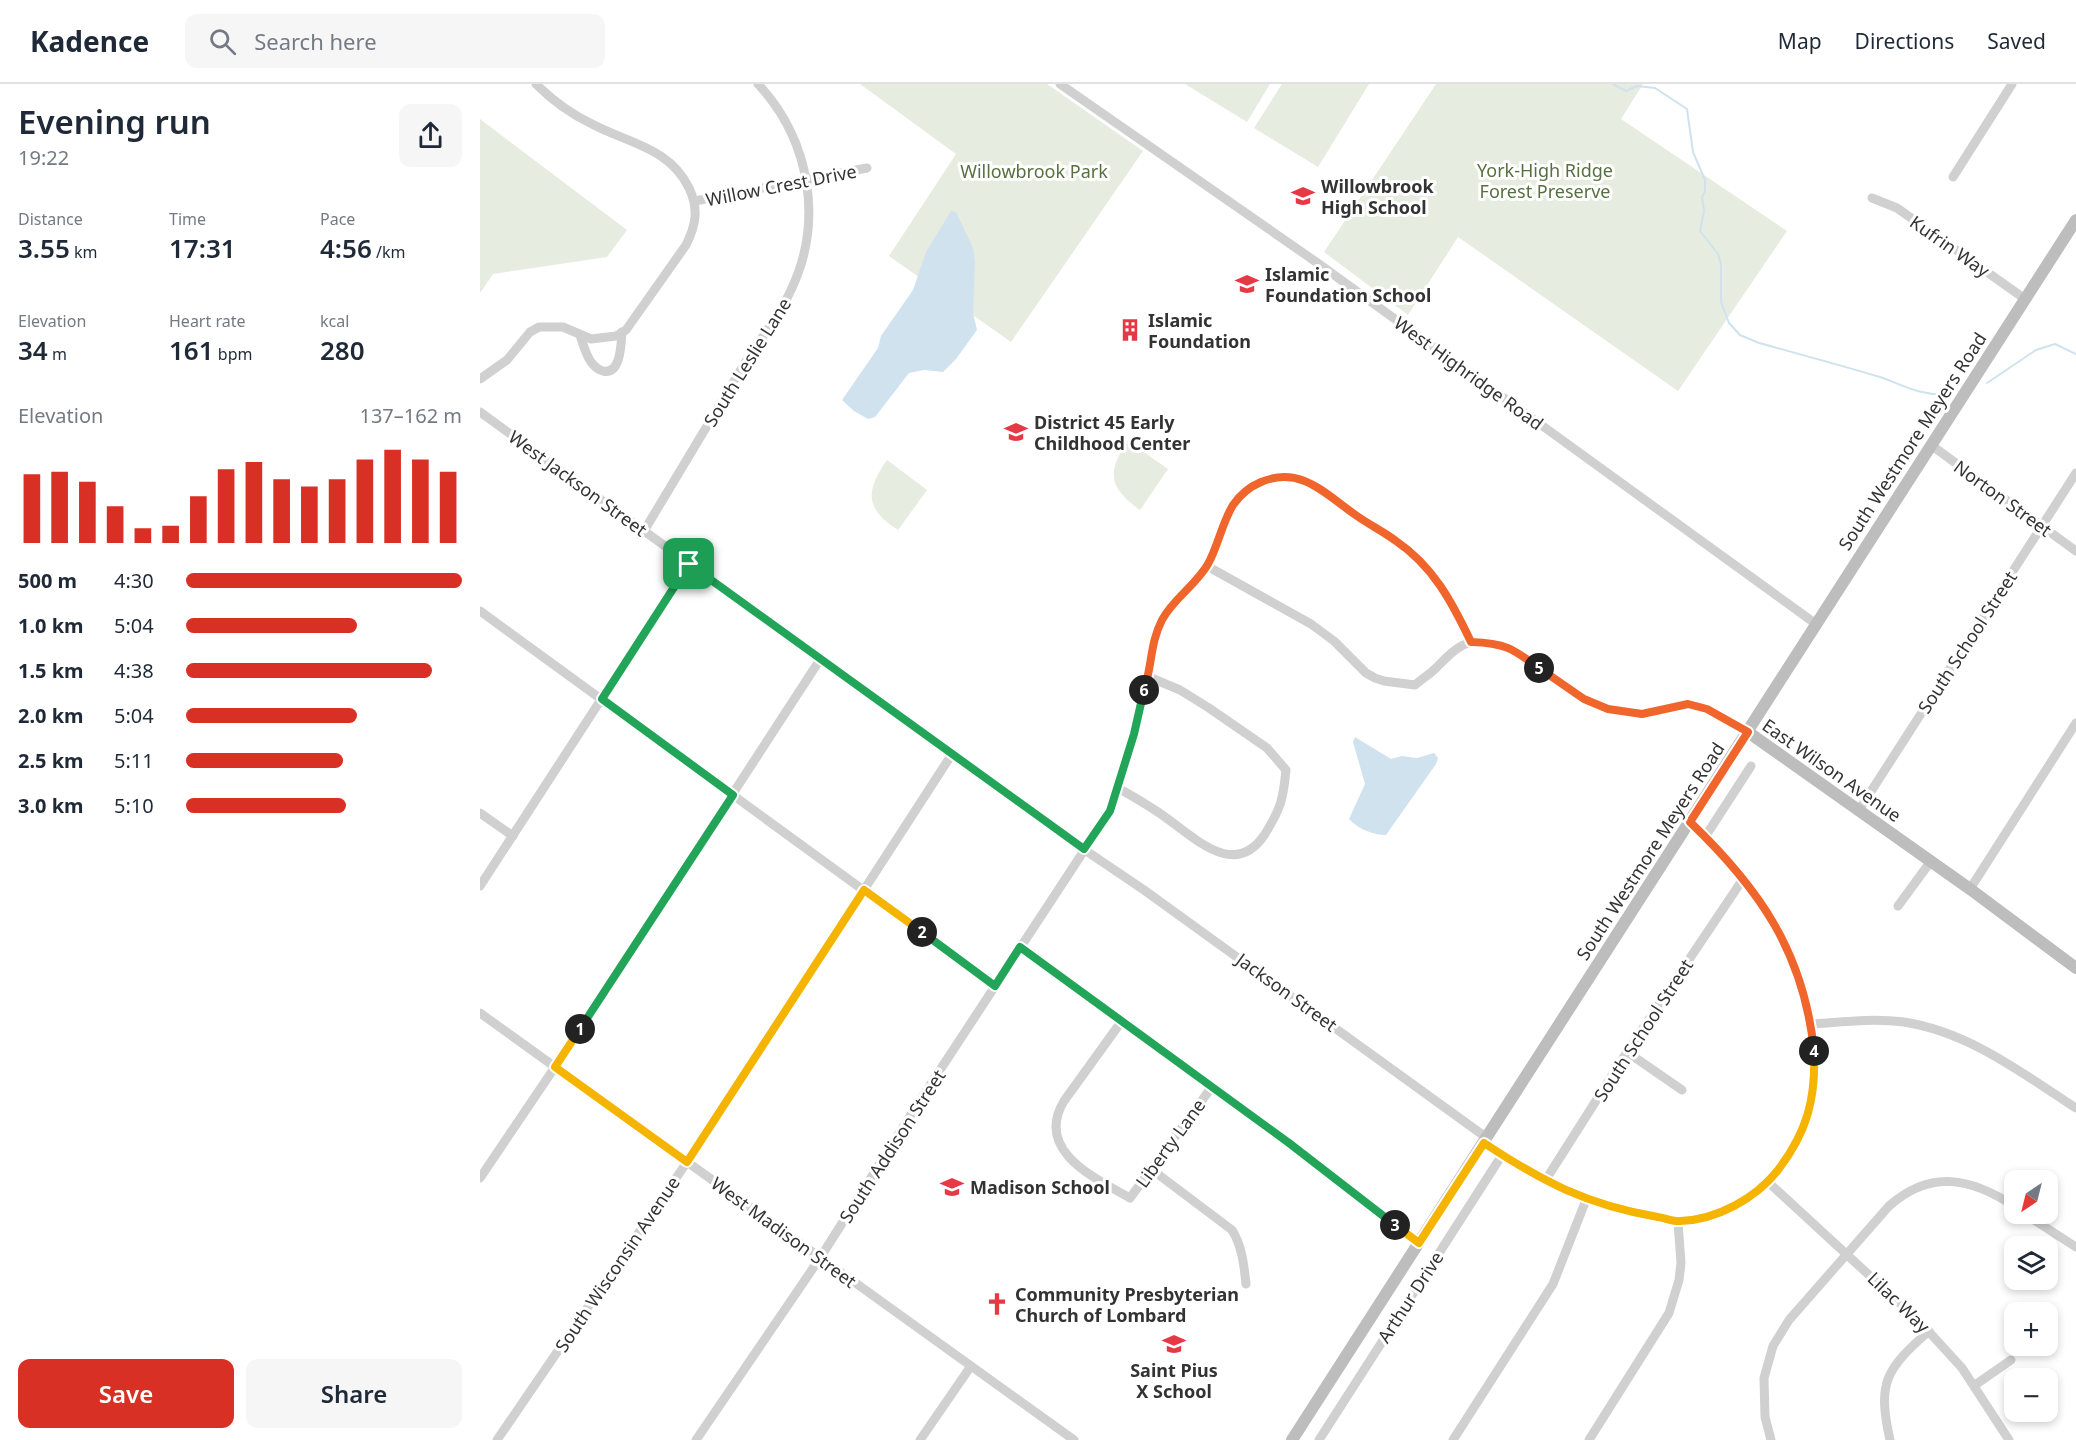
<!DOCTYPE html>
<meta charset="utf-8">
<style>
:root{--surface:#fff;--page:#f6f6f7;--text:#1f2937;--muted:#747a83;--line:#e0e1e3;--accent:#d93025}
body{margin:0;font-family:"Noto Sans",sans-serif;background:var(--page);color:var(--text);height:100vh;display:flex;flex-direction:column;font-size:22px;white-space:nowrap}
*{box-sizing:border-box;margin:0}
p{font-size:20px;color:var(--muted)}
.icon{flex:none;width:33px;height:33px;fill:none;stroke:currentColor;stroke-width:2;stroke-linecap:round;stroke-linejoin:round}
.map{position:relative;flex:1;overflow:hidden}
.side{display:flex;flex-direction:column;background:var(--surface);width:480px}
.side>*{flex:none}
.needle{width:39px;rotate:215deg}
.controls{position:absolute;left:1524px;top:1086px;display:grid;gap:12px}
.controls a{display:grid;place-items:center;width:54px;height:54px;border-radius:12px;background:var(--surface);box-shadow:0 3px 9px #0003;font-size:30px}
.pin{position:absolute;display:grid;place-items:center;width:51px;height:51px;color:#fff;margin:-26px;border-radius:12px;box-shadow:0 3px 9px #0006}
.km{position:absolute;width:30px;height:30px;margin:-15px;border-radius:50%;background:#222;color:#fff;font-size:16px;line-height:30px;text-align:center}
.round{display:grid;place-items:center;flex:none;width:63px;height:63px;border-radius:12px;background:var(--page)}
.overview{display:flex;align-items:center;justify-content:space-between;height:102px;padding:0 18px}
h1{font-size:33px;font-weight:600;line-height:45px}
.figures{display:grid;grid-template-columns:repeat(3,1fr);gap:9px;height:102px;padding:6px 18px}
.figures div{display:grid;align-content:center}
.figures b{font-size:26px;font-weight:600}
.figures small{font-size:16px;font-weight:400}
.figures p{font-size:16px}
.chart{height:168px;padding:12px 18px}
.chart p{display:flex;justify-content:space-between}
.chart svg{width:100%;height:108px;margin-top:6px;stroke:var(--accent);stroke-width:6}
.primary-button{display:flex;gap:12px;margin-top:auto;padding:12px 18px}
.primary-button a{flex:1;height:69px;border-radius:12px;background:var(--accent);color:#fff;font-size:24px;font-weight:600;line-height:69px;text-align:center}
.primary-button a+a{background:var(--page);color:var(--text)}
ul{padding:0 18px;list-style:none;font-size:20px}
li{display:grid;grid-template-columns:96px 72px 1fr;align-items:center;height:45px}
li i{height:15px;border-radius:8px;background:var(--accent)}
header{display:flex;align-items:center;gap:36px;box-sizing:border-box;height:84px;padding:0 30px;background:var(--surface);border-bottom:2px solid var(--line)}
header strong{font-size:28px}
nav{display:flex;gap:33px;margin-inline-start:auto;font-size:21px}
.search{width:420px;height:54px;background:var(--page);display:flex;align-items:center;gap:15px;box-sizing:border-box;padding:0 21px;border-radius:12px;color:var(--muted);font-size:22px}
main{display:flex;flex:1;min-height:0}
.map>svg:first-child{display:block}
</style>
<header>
<strong>Kadence</strong>
<div class="search"><svg class="icon" aria-label="search" viewBox="0 0 24 24"><circle cx="10" cy="10" r="6"/><path d="M15 15l6 6"/></svg>Search here</div>
<nav><a>Map</a><a>Directions</a><a>Saved</a></nav>
</header>
<main>
<section class="side">
<div class="overview"><div><h1>Evening run</h1><p>19:22</p></div><a class="round"><svg class="icon" aria-label="share" viewBox="0 0 24 24"><path d="M12 15V3M7 8l5-5 5 5M5 13v7h14v-7"/></svg></a></div>
<div class="figures">
<div><p>Distance</p><b>3.55<small> km</small></b></div>
<div><p>Time</p><b>17:31</b></div>
<div><p>Pace</p><b>4:56<small> /km</small></b></div>
</div>
<div class="figures">
<div><p>Elevation</p><b>34<small> m</small></b></div>
<div><p>Heart rate</p><b>161<small> bpm</small></b></div>
<div><p>kcal</p><b>280</b></div>
</div>
<div class="chart"><p><span>Elevation</span>137–162 m</p>
<svg viewBox="0 0 160 44" preserveAspectRatio="none"><path d="M5 44V16M15 44V15M25 44V19M35 44V29M45 44V38M55 44V37M65 44V25M75 44V14M85 44V11M95 44V18M105 44V21M115 44V18M125 44V10M135 44V6M145 44V10M155 44V15"/></svg>
</div>
<ul>
<li><b>500 m</b>4:30<i style="width:100%"></i></li>
<li><b>1.0 km</b>5:04<i style="width:62%"></i></li>
<li><b>1.5 km</b>4:38<i style="width:89%"></i></li>
<li><b>2.0 km</b>5:04<i style="width:62%"></i></li>
<li><b>2.5 km</b>5:11<i style="width:57%"></i></li>
<li><b>3.0 km</b>5:10<i style="width:58%"></i></li>
</ul>
<div class="primary-button"><a>Save</a><a>Share</a></div>
</section>
<div class="map">
<svg width="1596" height="1356" viewBox="0 0 1596 1356">
<rect width="100%" height="100%" fill="#fff"/>
<g fill="#e6ecdf">
<path d="M380 0H567L663 67 531 258 409 172 476 70Z"/>
<path d="M705 0H790L767 38Z"/>
<path d="M802 0H889L838 83 774 44Z"/>
<path d="M956 0H1163L1141 35 1307 147 1198 307 978 153 928 231 844 168Z"/>
<path d="M0 35 147 146 127 173 13 190 0 209Z"/>
<path d="M648 357 688 385 660 426C629 404 626 388 648 357Z"/>
<path d="M407 376 447 406 418 446C385 425 385 407 407 376Z"/>
</g>
<g fill="#cfe2ee">
<path d="M471 127 476 128 493 164 495 177 493 229 497 246 476 275 463 288 444 286 429 289 395 333 388 335 374 327 362 316 398 264 401 252 433 206 446 168Z"/>
<path d="M875 653 911 675 922 672 937 674 954 669 958 674 956 680 906 751C893 751 878 745 869 735L885 700 873 658Z"/>
</g>
<g fill="none" stroke-linecap="round" stroke-linejoin="round">
<g stroke="#cfe2ee" stroke-width="2">
<path d="M1133 0 1146 7 1157 2 1175 4 1207 25 1213 68 1225 96V107L1222 113 1224 127 1220 147 1238 170 1241 180V218L1249 239 1260 251 1279 259C1319 270 1360 281 1400 293 1423 301 1441 312 1466 310"/>
<path d="M1507 299 1556 266 1575 260 1596 270"/>
</g>
<g stroke="#d0d0d0" stroke-width="9">
<path d="M580 0 839 180 1336 540"/>
<path d="M1473 93 1532 0"/>
<path d="M1392 114 1417 124 1545 215"/>
<path d="M215 117 387 84"/>
<path d="M100 251C103 260 106 271 111 278 114 282 119 286 123 287 141 291 141 260 142 248"/>
<path d="M0 295 27 276 50 248 59 243H83L111 255 136 252 146 246 206 161C216 141 219 125 209 104 190 64 150 60 112 40 91 30 73 17 56 0"/>
<path d="M0 328 596 760 664 806 1007 1054"/>
<path d="M1451 361 1596 467"/>
<path d="M164 447C196 393 228 340 260 287 276 260 298 235 311 206 344 137 330 56 278 0"/>
<path d="M727 482 831 540 854 557 886 589 895 594 904 597 935 601C942 595 950 590 956 584 966 574 978 560 993 558 1039 551 1076 605 1116 621 1129 626 1147 630 1161 629 1176 629 1191 621 1206 621 1228 620 1250 638 1268 648"/>
<path d="M0 527 515 902"/>
<path d="M638 704C654 713 670 722 685 733 715 754 755 796 785 750 801 724 803 716 806 686L787 664 729 624 700 606 669 593"/>
<path d="M1379 726 1596 389"/>
<path d="M0 729 33 752"/>
<path d="M1225 753 1271 682"/>
<path d="M0 802 209 480"/>
<path d="M1490 805 1596 639"/>
<path d="M1418 822 1451 777"/>
<path d="M540 863 809 1059 939 1159"/>
<path d="M0 929 594 1356"/>
<path d="M641 938 584 1017C554 1067 615 1094 650 1114L731 1004"/>
<path d="M1331 940C1362 938 1393 934 1424 938 1489 948 1542 989 1596 1024"/>
<path d="M1147 968 1202 1006"/>
<path d="M1004 1059C1063 1097 1107 1121 1178 1133 1185 1134 1192 1138 1200 1137 1236 1136 1276 1114 1297 1086 1310 1070 1321 1054 1327 1035 1349 969 1323 879 1285 823 1264 792 1237 763 1210 738"/>
<path d="M671 1085 752 1146C762 1162 764 1181 766 1200"/>
<path d="M0 1094 75 983 341 574"/>
<path d="M1065 1097 1147 968 1263 795"/>
<path d="M1288 1098 1440 1238 1482 1284 1529 1356"/>
<path d="M1545 1130 1596 1163"/>
<path d="M1495 1301 1531 1276"/>
<path d="M17 1356 220 1059 472 670"/>
<path d="M216 1356 340 1174 439 1018 630 727 654 650 662 612 669 593 671 566 677 547 689 524 727 482 750 427 762 410 773 402 793 393 821 395 836 401 863 423 916 457 943 480 971 516 991 558"/>
<path d="M440 1356 491 1282"/>
<path d="M839 1356 1022 1071"/>
<path d="M973 1356 1073 1200 1106 1116"/>
<path d="M1109 1356 1189 1229 1199 1196 1201 1179 1198 1138"/>
<path d="M1291 1356 1285 1333 1284 1294 1293 1262 1309 1236 1409 1122C1451 1085 1491 1094 1534 1122"/>
<path d="M1410 1356C1397 1298 1406 1285 1449 1247"/>
</g>
<g stroke="#bdbdbd" stroke-width="12">
<path d="M1268 648 1490 805 1596 884"/>
<path d="M812 1356 1596 136"/>
</g>
</g>
<g fill="none" stroke-linecap="round" stroke-linejoin="round">
<g stroke="#fff" stroke-width="12">
<path id="split-1" d="M100 945 253 711 122 615 209 480"/>
</g>
<g stroke="#fff" stroke-width="12">
<path id="split-2" d="M100 945 75 983 207 1078 384 806 442 848"/>
</g>
<g stroke="#fff" stroke-width="12">
<path id="split-3" d="M442 848 515 902 540 863 809 1059 915 1141"/>
</g>
<g stroke="#fff" stroke-width="12">
<path id="split-4" d="M915 1141 939 1159 1004 1059C1063 1098 1107 1121 1178 1133 1185 1134 1193 1138 1200 1137 1237 1136 1276 1114 1298 1086 1327 1048 1336 1015 1334 967"/>
</g>
<g stroke="#fff" stroke-width="12">
<path id="split-5" d="M1059 584 1104 615 1128 625 1162 630 1208 620 1227 625 1268 648 1210 738C1280 805 1324 869 1334 967"/>
</g>
<g stroke="#fff" stroke-width="12">
<path id="split-6" d="M664 606C672 583 670 559 682 536 693 515 716 501 728 480 738 462 742 439 753 421 760 411 769 403 781 398 822 381 846 411 877 432 890 441 904 448 916 457 953 482 972 518 991 558 1025 559 1032 564 1059 584"/>
</g>
<g stroke="#fff" stroke-width="12">
<path id="split-7" d="M209 480 604 765 630 727 654 650 664 606"/>
</g>
<use href="#split-1" stroke="#22a559" stroke-width="8"/>
<use href="#split-2" stroke="#f5b400" stroke-width="8"/>
<use href="#split-3" stroke="#22a559" stroke-width="8"/>
<use href="#split-4" stroke="#f5b400" stroke-width="8"/>
<use href="#split-5" stroke="#f0652b" stroke-width="8"/>
<use href="#split-6" stroke="#f0652b" stroke-width="8"/>
<use href="#split-7" stroke="#22a559" stroke-width="8"/>
</g>
<defs>
<g id="school-bare" transform="scale(1.8)"><path d="M0-5L7-2L0 1L-7-2ZM-4 1L0 2.5L4 1V4Q0 6-4 4Z" fill="#e63946" stroke="#fff" stroke-width="2.5" paint-order="stroke"/></g>
<g id="building-bare" transform="scale(1.8)"><path d="M-4-6H4V6H1V3H-1V6H-4ZM-2.5-4.3h1.7v1.8h-1.7ZM.8-4.3h1.7v1.8H.8ZM-2.5-1h1.7V.8h-1.7ZM.8-1h1.7V.8H.8Z" fill="#e63946" stroke="#fff" stroke-width="2.5" paint-order="stroke"/></g>
<g id="church-bare" transform="scale(1.8)"><path d="M-1.2-6h2.4v3.5h3.3v2.4h-3.3V6h-2.4V-.1h-3.3v-2.4h3.3Z" fill="#e63946" stroke="#fff" stroke-width="2.5" paint-order="stroke"/></g>
</defs>
<g fill-rule="evenodd">
<use href="#school-bare" x="823" y="112"/>
<use href="#school-bare" x="767" y="200"/>
<use href="#building-bare" x="650" y="246"/>
<use href="#school-bare" x="536" y="348"/>
<use href="#school-bare" x="472" y="1103"/>
<use href="#church-bare" x="517" y="1220"/>
<use href="#school-bare" x="694" y="1260"/>
</g>
<g text-anchor="middle" dominant-baseline="central" stroke-width="6" stroke-linejoin="round" paint-order="stroke">
<g font-size="18" fill="#56703f" stroke="#fff">
<text x="1065" y="86">York-High Ridge<tspan x="1065" dy="21">Forest Preserve</tspan></text>
<text x="554" y="87">Willowbrook Park</text>
</g>
<g font-size="18" fill="#333" stroke="#fff">
<text transform="translate(301 101) rotate(-11)">Willow Crest Drive</text>
<text transform="translate(1470 162) rotate(35)">Kufrin Way</text>
<text transform="translate(267 278) rotate(-58)">South Leslie Lane</text>
<text transform="translate(989 289) rotate(36)">West Highridge Road</text>
<text transform="translate(1432 357) rotate(-57)">South Westmore Meyers Road</text>
<text transform="translate(98 399) rotate(36)">West Jackson Street</text>
<text transform="translate(1523 414) rotate(36)">Norton Street</text>
<text transform="translate(1487 558) rotate(-57)">South School Street</text>
<text transform="translate(1352 686) rotate(35)">East Wilson Avenue</text>
<text transform="translate(1170 767) rotate(-57)">South Westmore Meyers Road</text>
<text transform="translate(807 908) rotate(36)">Jackson Street</text>
<text transform="translate(1163 946) rotate(-57)">South School Street</text>
<text transform="translate(690 1059) rotate(-54)">Liberty Lane</text>
<text transform="translate(412 1062) rotate(-57)">South Addison Street</text>
<text transform="translate(304 1148) rotate(36)">West Madison Street</text>
<text transform="translate(137 1180) rotate(-56)">South Wisconsin Avenue</text>
<text transform="translate(930 1213) rotate(-57)">Arthur Drive</text>
<text transform="translate(1419 1218) rotate(44)">Lilac Way</text>
</g>
<g font-size="18" font-weight="bold" fill="#333" stroke="#fff" text-anchor="start">
<text x="841" y="102">Willowbrook<tspan x="841" dy="21">High School</tspan></text>
<text x="785" y="190">Islamic<tspan x="785" dy="21">Foundation School</tspan></text>
<text x="668" y="236">Islamic<tspan x="668" dy="21">Foundation</tspan></text>
<text x="554" y="338">District 45 Early<tspan x="554" dy="21">Childhood Center</tspan></text>
<text x="490" y="1103">Madison School</text>
<text x="535" y="1210">Community Presbyterian<tspan x="535" dy="21">Church of Lombard</tspan></text>
<text x="694" y="1286" text-anchor="middle">Saint Pius<tspan x="694" dy="21">X School</tspan></text>
</g>
</g>
</svg>
<div class="controls">
<a><svg class="needle" viewBox="-14 -14 28 28"><path d="M0-13l5 13h-10z" fill="#e53935"/><path d="M0 13l5-13h-10z" fill="#747a83"/></svg></a>
<a><svg class="icon" aria-label="layers" viewBox="0 0 24 24"><path d="M12 4l9 5-9 5-9-5zM3 14l9 5 9-5"/></svg></a>
<a>+</a>
<a>−</a>
</div>
<div class="pin" style="left:209px;top:480px;background:#1e9e55"><svg class="icon" aria-label="arrive" viewBox="0 0 24 24"><path d="M6 21V4h12l-3 4 3 4H6"/></svg></div>
<b class="km" style="left:100px;top:945px">1</b>
<b class="km" style="left:442px;top:848px">2</b>
<b class="km" style="left:915px;top:1141px">3</b>
<b class="km" style="left:1334px;top:967px">4</b>
<b class="km" style="left:1059px;top:584px">5</b>
<b class="km" style="left:664px;top:606px">6</b>
</div>
</main>
